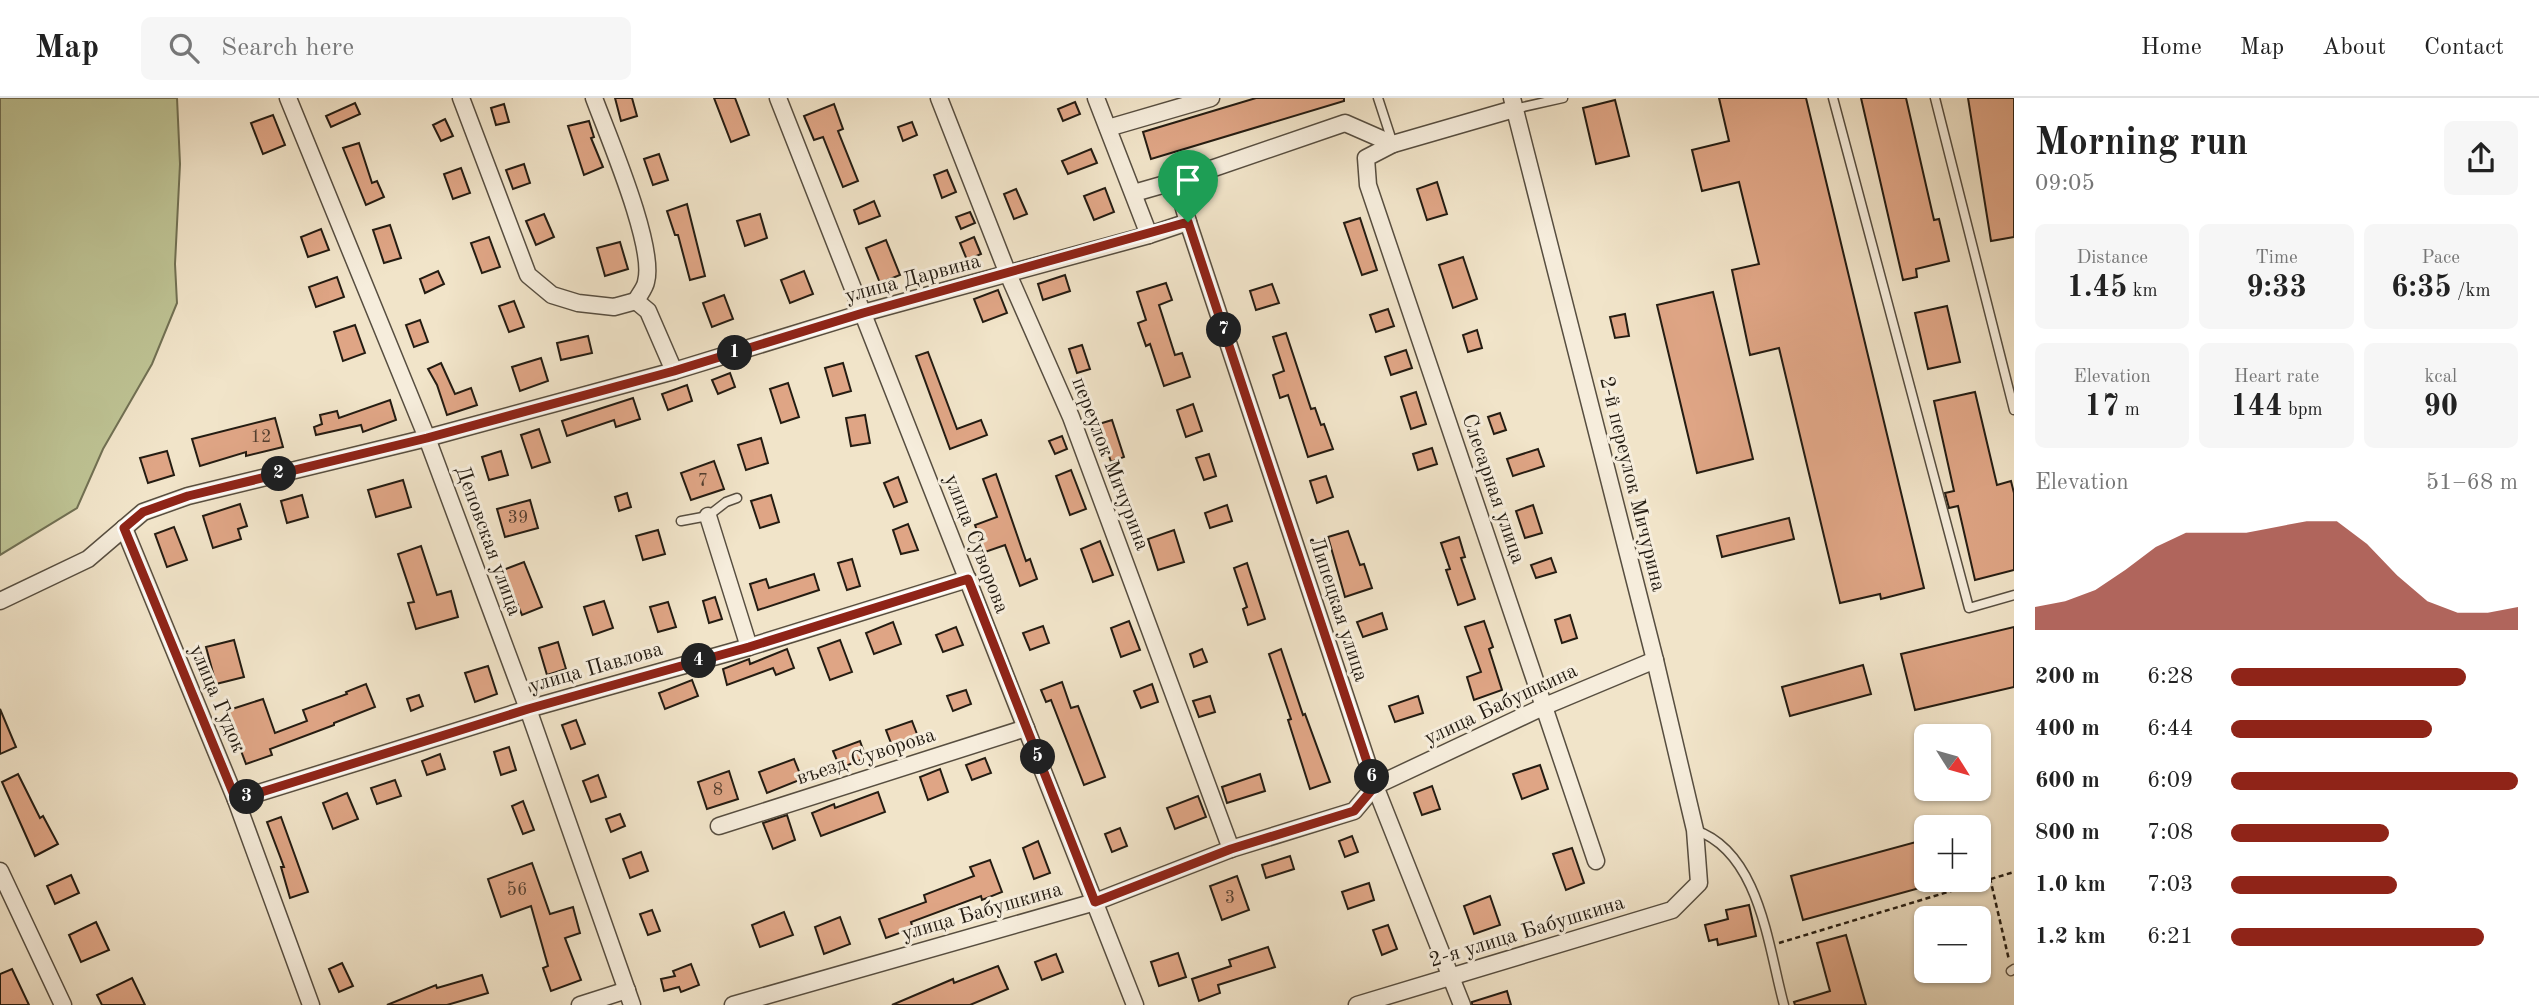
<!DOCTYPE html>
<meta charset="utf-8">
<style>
:root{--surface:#fff;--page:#f6f6f6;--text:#222;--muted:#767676;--line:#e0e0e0;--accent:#8f2418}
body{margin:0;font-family:"Old Standard TT",serif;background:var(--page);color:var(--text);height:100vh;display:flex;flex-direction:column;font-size:26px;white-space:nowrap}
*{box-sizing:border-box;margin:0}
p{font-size:23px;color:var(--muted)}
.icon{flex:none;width:38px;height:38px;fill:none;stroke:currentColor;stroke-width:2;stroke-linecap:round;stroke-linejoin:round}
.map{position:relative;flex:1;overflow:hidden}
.drawer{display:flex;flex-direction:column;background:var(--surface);width:525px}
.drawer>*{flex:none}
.needle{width:46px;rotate:127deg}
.controls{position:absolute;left:1914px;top:626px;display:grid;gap:14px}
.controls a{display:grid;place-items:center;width:77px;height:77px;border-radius:10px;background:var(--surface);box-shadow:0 2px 5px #0004;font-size:35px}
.pin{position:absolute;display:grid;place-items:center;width:60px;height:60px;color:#fff;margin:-72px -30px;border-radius:50% 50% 50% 0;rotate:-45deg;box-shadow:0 0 7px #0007}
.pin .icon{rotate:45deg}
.km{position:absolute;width:35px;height:35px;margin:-18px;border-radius:50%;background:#222;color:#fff;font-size:19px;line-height:35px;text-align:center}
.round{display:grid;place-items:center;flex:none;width:74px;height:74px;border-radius:10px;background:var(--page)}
.headline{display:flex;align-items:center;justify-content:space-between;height:119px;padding:0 21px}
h1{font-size:38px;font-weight:700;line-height:52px}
.stats{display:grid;grid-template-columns:repeat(3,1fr);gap:10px;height:119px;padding:7px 21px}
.stats div{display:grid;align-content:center;border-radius:10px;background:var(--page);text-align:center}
.stats b{font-size:30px;font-weight:700}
.stats small{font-size:19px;font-weight:400}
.stats p{font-size:19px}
.chart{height:196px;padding:14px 21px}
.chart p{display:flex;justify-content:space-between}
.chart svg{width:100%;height:126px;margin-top:7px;fill:var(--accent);opacity:.7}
ul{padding:0 21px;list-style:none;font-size:23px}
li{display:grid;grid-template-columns:112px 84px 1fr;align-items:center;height:52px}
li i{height:18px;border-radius:9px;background:var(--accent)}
header{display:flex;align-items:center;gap:42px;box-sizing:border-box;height:98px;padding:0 35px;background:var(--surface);border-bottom:2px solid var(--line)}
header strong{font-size:33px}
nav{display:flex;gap:38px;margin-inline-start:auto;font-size:24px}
.search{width:490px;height:63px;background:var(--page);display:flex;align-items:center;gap:18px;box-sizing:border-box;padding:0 24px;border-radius:10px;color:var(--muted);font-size:26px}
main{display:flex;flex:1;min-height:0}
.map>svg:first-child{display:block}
</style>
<header>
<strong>Map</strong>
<div class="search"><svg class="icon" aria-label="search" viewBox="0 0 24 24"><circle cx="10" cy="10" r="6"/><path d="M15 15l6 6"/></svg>Search here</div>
<nav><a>Home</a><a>Map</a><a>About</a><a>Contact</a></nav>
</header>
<main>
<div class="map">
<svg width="2014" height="907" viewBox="0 0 2014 907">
<rect width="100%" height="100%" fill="#f1e4c9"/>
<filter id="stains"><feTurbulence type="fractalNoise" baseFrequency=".00286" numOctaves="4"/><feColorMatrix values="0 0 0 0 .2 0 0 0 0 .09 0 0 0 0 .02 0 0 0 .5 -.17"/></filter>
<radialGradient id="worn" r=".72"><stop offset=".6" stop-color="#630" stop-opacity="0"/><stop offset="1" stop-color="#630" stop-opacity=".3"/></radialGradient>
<path fill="#bec394" stroke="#717053" stroke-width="2" d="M0 0H177L180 66 175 166 177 205 152 266 103 351 77 410 0 457Z"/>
<g fill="#dfa585" stroke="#241c12" stroke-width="2">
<path d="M615 0H632L637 18 621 23Z"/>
<path d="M714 0H735L749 37 731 44Z"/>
<path d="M1256 0H1344V3L1151 61 1143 34Z"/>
<path d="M1719 0H1806L1924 490 1881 501 1880 496 1840 505 1779 250 1750 257 1732 172 1759 166 1739 84 1702 93 1692 52 1729 43Z"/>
<path d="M1861 0H1906L1934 122 1939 121 1949 163 1916 171 1917 179 1903 182Z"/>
<path d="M1968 0H2014V139L1991 143Z"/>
<path d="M1615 2 1629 58 1596 66 1583 10Z"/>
<path d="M1075 4 1080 16 1063 23 1058 11Z"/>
<path d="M355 5 360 16 331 29 326 18Z"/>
<path d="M504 6 509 24 496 27 491 10Z"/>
<path d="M834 6 843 31 838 33 858 83 843 89 823 39 814 42 804 18Z"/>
<path d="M273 17 285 47 263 56 251 25Z"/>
<path d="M445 21 453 38 441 43 433 27Z"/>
<path d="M589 23 594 39 591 40 603 69 584 77 568 28Z"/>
<path d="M912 24 917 37 903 43 898 29Z"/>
<path d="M359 45 372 85 377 83 384 99 366 107 343 50Z"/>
<path d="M1091 51 1097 65 1068 76 1062 63Z"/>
<path d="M659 56 668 82 653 87 644 61Z"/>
<path d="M524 66 530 85 513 91 506 72Z"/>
<path d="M461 70 470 95 453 101 444 76Z"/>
<path d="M947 72 956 94 942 100 934 77Z"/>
<path d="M1437 84 1447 116 1427 122 1417 91Z"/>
<path d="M1105 90 1114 114 1094 122 1084 98Z"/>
<path d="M1016 91 1027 116 1014 121 1004 96Z"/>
<path d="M874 103 880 118 859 126 854 112Z"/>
<path d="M687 106 705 178 690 182 678 137H675L667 113Z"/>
<path d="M970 114 975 125 961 131 956 119Z"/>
<path d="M544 116 554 139 536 147 526 123Z"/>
<path d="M760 116 767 140 745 148 737 123Z"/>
<path d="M1360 120 1377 172 1362 177 1344 125Z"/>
<path d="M390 127 401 160 384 165 373 132Z"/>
<path d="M321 131 329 152 308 159 301 139Z"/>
<path d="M489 139 500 169 482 175 471 145Z"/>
<path d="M974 139 981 156 967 162 960 145Z"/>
<path d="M886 142 900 177 880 185 866 150Z"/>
<path d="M620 144 628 171 605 178 597 150Z"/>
<path d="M1463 159 1477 201 1453 210 1439 167Z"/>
<path d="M438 173 444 186 425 195 420 181Z"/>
<path d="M804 173 813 196 790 205 781 182Z"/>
<path d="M1065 177 1070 193 1043 202 1038 186Z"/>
<path d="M337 179 344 199 316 209 309 189Z"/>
<path d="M1166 185 1172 202 1159 207 1175 257 1182 255 1190 279 1164 288 1150 246 1146 248 1138 225 1146 222 1137 194Z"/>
<path d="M1272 186 1279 205 1256 212 1250 193Z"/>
<path d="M998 192 1007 215 983 224 974 201Z"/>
<path d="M1713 194 1753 361 1697 375 1657 207Z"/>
<path d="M724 197 733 221 712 229 703 205Z"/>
<path d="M514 203 524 229 509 234 499 208Z"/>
<path d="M1947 208 1960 264 1928 271 1915 215Z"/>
<path d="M1388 211 1394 228 1376 234 1370 217Z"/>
<path d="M1625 216 1629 238 1615 240 1610 219Z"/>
<path d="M420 222 428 244 414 249 406 227Z"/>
<path d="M355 227 365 255 343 263 334 234Z"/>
<path d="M1477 232 1482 250 1468 254 1463 237Z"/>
<path d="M1286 235 1311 311 1315 310 1321 327 1324 326 1333 351 1308 359 1288 297 1280 300 1273 277 1284 273 1273 239Z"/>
<path d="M588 238 592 255 561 262 557 245Z"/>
<path d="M1082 247 1090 271 1077 275 1069 251Z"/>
<path d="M1406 252 1412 270 1391 277 1385 259Z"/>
<path d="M928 254 957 331 981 322 987 337 950 351 916 258Z"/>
<path d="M541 260 548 283 520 293 512 269Z"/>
<path d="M441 265 455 296 471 290 477 307 447 317 437 287 428 271Z"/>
<path d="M843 265 851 293 833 298 825 270Z"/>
<path d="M730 275 735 289 718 296 712 282Z"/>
<path d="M788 285 799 319 781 325 770 291Z"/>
<path d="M687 287 692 303 668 312 662 296Z"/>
<path d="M1416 294 1426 326 1411 331 1401 299Z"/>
<path d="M1975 294 1997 387 2011 383 2014 395V472L1975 482 1958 408 1949 410 1945 395 1954 393 1934 303Z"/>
<path d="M633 300 640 321 616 329 614 322 567 338 562 323Z"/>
<path d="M390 302 396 322 363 334 361 327 316 337 314 329 322 326 320 317 337 313 339 320Z"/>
<path d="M1193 306 1202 333 1186 339 1177 312Z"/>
<path d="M1500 315 1506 332 1494 336 1488 319Z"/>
<path d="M865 317 870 345 851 348 846 320Z"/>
<path d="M275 320 283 349 246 358V354L200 368 192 341Z"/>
<path d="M1112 322 1124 359 1111 364 1099 326Z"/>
<path d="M539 331 550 364 532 370 521 337Z"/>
<path d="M1062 338 1067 351 1055 356 1049 343Z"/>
<path d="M761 340 768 365 746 372 738 347Z"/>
<path d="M1432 350 1437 366 1418 372 1413 356Z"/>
<path d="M1538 351 1544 368 1513 378 1507 361Z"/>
<path d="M167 353 174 377 148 385 140 360Z"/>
<path d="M501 353 508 377 489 382 482 359Z"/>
<path d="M1209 356 1216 378 1204 382 1196 360Z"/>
<path d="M714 363 724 391 691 402 681 375Z"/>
<path d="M1071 372 1086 411 1070 417 1056 378Z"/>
<path d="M996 376 1026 463 1030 461 1037 481 1020 488 1005 447 985 454 975 427 997 419 983 381Z"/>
<path d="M1326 378 1333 399 1317 405 1310 383Z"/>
<path d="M898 379 907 404 894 409 884 385Z"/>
<path d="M403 382 411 409 376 419 368 392Z"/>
<path d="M627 395 631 409 619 413 615 399Z"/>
<path d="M302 397 308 419 287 425 281 403Z"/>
<path d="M771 397 779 424 760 430 751 403Z"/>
<path d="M530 402 538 430 505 439 497 411Z"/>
<path d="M240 406 247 428 238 431 241 441 213 450 203 418Z"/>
<path d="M1227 407 1232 423 1210 430 1205 415Z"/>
<path d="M1533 407 1542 435 1525 440 1516 413Z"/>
<path d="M1789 420 1794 441 1722 459 1717 438Z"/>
<path d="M908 426 918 452 901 456 893 432Z"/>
<path d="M174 429 187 462 167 469 155 436Z"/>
<path d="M658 432 665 456 643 462 636 438Z"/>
<path d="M1174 432 1184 464 1158 472 1148 441Z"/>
<path d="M1348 433 1360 467 1364 466 1372 490 1345 499 1328 439Z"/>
<path d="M1459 439 1465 459 1461 460 1475 501 1458 507 1446 472 1450 471 1441 445Z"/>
<path d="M1100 443 1113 477 1093 484 1081 451Z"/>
<path d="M421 448 437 497 451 493 458 519 416 531 408 505 414 504 398 456Z"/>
<path d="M1551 460 1556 474 1536 480 1531 467Z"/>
<path d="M852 461 860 488 847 492 838 465Z"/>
<path d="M524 464 542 509 522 517 503 472Z"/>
<path d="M1247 465 1265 521 1248 527 1243 511 1247 509 1234 470Z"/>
<path d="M814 476 819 492 758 512 750 486 766 481 769 490Z"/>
<path d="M715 499 722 521 709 525 703 503Z"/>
<path d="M604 503 613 530 593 537 584 509Z"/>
<path d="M668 504 676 529 658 534 650 509Z"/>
<path d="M1382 515 1387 531 1363 539 1357 524Z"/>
<path d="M1570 517 1577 540 1562 545 1555 522Z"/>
<path d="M1129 523 1140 552 1121 559 1111 530Z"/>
<path d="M1484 523 1493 549 1489 551 1502 592 1474 602 1467 579 1481 574 1465 529Z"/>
<path d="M893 524 901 546 874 556 866 535Z"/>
<path d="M1043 528 1049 545 1030 552 1023 535Z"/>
<path d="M956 529 963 547 943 554 936 537Z"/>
<path d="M2014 529V589L1915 612 1901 556Z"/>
<path d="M234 542 244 579 216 586 206 549Z"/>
<path d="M840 542 852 574 830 582 818 550Z"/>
<path d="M558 544 566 571 547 577 539 550Z"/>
<path d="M787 551 794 570 776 577 773 570 727 587 723 571 749 561 750 566Z"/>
<path d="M1202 551 1207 564 1194 569 1190 556Z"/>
<path d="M1281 551 1303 617 1305 616 1330 684 1310 691 1288 622 1291 621 1269 556Z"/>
<path d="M1863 567 1871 596 1790 618 1782 589Z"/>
<path d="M488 568 497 596 475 604 465 575Z"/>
<path d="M692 582 698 598 665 611 659 595Z"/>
<path d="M1062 584 1071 610 1078 608 1105 679 1084 687 1051 602 1046 604 1041 592Z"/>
<path d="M366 586 375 609 334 625V627L270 651 272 657 246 666 226 613 263 601 275 635 307 623 303 612 347 596 346 594Z"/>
<path d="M1152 586 1158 604 1141 610 1134 593Z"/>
<path d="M966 592 971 606 953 613 947 598Z"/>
<path d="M419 597 423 608 411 613 407 601Z"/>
<path d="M1210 598 1215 614 1199 619 1193 603Z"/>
<path d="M1418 598 1423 615 1395 624 1389 608Z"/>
<path d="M0 611 16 649 0 656Z"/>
<path d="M576 622 585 646 571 651 562 627Z"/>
<path d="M912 623 920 644 894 653 886 632Z"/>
<path d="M860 643 866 660 840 670 833 653Z"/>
<path d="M509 649 516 672 501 677 494 654Z"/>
<path d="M440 656 445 671 427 677 422 663Z"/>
<path d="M985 660 991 675 972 682 966 667Z"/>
<path d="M794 661 802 681 767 695 759 674Z"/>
<path d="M1540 667 1548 691 1522 701 1513 676Z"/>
<path d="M940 671 948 694 928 702 920 679Z"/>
<path d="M729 673 738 701 707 711 698 684Z"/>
<path d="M18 676 40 720 43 718 58 746 35 758 2 684Z"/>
<path d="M1260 676 1265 693 1227 705 1222 689Z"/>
<path d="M598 677 606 699 591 704 583 683Z"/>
<path d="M395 682 401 698 377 706 371 690Z"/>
<path d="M1432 688 1440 711 1422 717 1414 695Z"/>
<path d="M878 694 885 714 821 738 812 715 834 706 835 710Z"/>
<path d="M347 695 358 721 333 731 323 705Z"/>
<path d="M1198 698 1206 719 1175 731 1167 710Z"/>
<path d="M523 703 534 732 523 736 512 708Z"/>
<path d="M620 716 625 728 611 734 606 721Z"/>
<path d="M787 717 795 742 773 751 763 725Z"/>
<path d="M281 719 308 794 290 800 281 769H284L267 724Z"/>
<path d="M1120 730 1127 748 1112 754 1105 736Z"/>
<path d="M1352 738 1358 754 1345 759 1339 743Z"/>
<path d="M1927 741V788L1803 822 1791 778Z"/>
<path d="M1038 743 1050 775 1034 781 1023 750Z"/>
<path d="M1572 750 1584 785 1566 792 1553 756Z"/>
<path d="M641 754 648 773 630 780 623 761Z"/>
<path d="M1290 758 1294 771 1266 780 1262 767Z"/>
<path d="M990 762 1002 794 982 802 981 798 911 824 913 830 886 840 879 821 926 804 924 797 974 778 970 769Z"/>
<path d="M532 765 550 816 573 809 580 835 565 840 581 882 551 893 543 870 548 868 531 808 501 819 488 781Z"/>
<path d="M71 777 79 795 55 806 47 788Z"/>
<path d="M1237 778 1249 812 1222 822 1210 788Z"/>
<path d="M1369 785 1374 802 1348 811 1342 794Z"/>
<path d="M1490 798 1500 827 1474 836 1464 808Z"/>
<path d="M1749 807 1756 838 1718 847 1717 841 1709 843 1705 827 1728 821 1726 812Z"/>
<path d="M652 812 660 833 648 837 640 816Z"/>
<path d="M784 814 793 837 760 849 752 827Z"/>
<path d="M840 819 850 846 824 856 815 829Z"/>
<path d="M96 824 109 852 81 864 69 837Z"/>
<path d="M1388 827 1397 851 1382 857 1373 832Z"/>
<path d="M1846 837 1866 907H1795L1794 904 1830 893 1817 845Z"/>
<path d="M1268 849 1275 869 1218 887 1220 895 1199 903 1192 881 1231 868 1229 862Z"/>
<path d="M1178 855 1186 879 1159 888 1151 864Z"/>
<path d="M1056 856 1063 874 1042 882 1035 864Z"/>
<path d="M342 865 353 888 339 894 329 871Z"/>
<path d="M691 866 699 887 681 894 679 889 664 893 661 881 675 878 673 873Z"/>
<path d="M998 868 1008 891 970 907H892L953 881 954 885Z"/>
<path d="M12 871 29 907H0V876Z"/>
<path d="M482 877 488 895 447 907H387L436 887 437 890Z"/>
<path d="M132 880 145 907H102L97 897Z"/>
<path d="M1507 893 1511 907H1472V904Z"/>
</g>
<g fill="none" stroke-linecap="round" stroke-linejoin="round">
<g stroke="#574e40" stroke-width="11">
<g id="lane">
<path d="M1378 0 1393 46"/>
<path d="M1833 0 1969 510 2014 497"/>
<path d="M1935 0 2014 312"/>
<path d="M1514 11 1563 0"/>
<path d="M681 423 708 418 726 404 737 400"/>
<path d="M1695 732C1760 754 1768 849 1784 907"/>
<path d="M2011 873 2014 871"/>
</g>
</g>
<g stroke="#574e40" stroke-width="19">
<g id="street">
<path d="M288 0 427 340 528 611 632 907"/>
<path d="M461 0 528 177 552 197 578 205 614 209 636 203"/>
<path d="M594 0C608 38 656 149 646 184 645 190 639 197 636 203L648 213 674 273"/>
<path d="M778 0 1135 907"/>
<path d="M939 0 1008 176 1071 319 1231 751"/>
<path d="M1096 0 1149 137"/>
<path d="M1108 30 1211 0"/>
<path d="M1393 46 1366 60 1368 87 1596 763"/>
<path d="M1134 95 1176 83"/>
<path d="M1188 124 1375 688 1462 907"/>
<path d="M708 418 749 549"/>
<path d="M124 430 236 702 311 907"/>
<path d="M0 503 88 461 143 414 188 398 427 340 674 273 863 215 1149 137 1188 124 1176 83 1345 25 1393 46 1514 11"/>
<path d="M236 702 528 611 749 549 968 481"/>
<path d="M719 728 1026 630"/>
<path d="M0 773 63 907"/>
<path d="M580 907 627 892"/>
<path d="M733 907 1095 804 1231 751 1354 713 1375 688 1545 608 1655 562"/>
<path d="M1357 907 1672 812 1699 785 1695 732 1655 562 1512 0"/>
</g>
</g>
<g stroke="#241c12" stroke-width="2.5" stroke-dasharray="5 3.5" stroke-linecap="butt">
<path d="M1990 780 2009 862"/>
<path d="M1779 845 2014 774"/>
</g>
<use href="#lane" stroke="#f6eddc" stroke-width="8"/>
<use href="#street" stroke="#f6eddc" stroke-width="16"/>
</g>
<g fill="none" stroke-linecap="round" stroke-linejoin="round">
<g stroke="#fff" stroke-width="14">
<path id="route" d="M1188 124 1375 688 1354 713 1231 751 1095 804 968 481 749 549 528 611 236 702 124 430 143 414 188 398 427 340 674 273 863 215Z"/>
</g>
<use href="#route" stroke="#8f2418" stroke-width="9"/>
</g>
<g text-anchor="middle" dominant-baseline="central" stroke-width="6" stroke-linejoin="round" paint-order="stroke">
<g font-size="18" fill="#533e2f">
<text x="261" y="339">12</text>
<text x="703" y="383">7</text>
<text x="518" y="420">39</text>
<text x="718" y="692">8</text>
<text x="517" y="792">56</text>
<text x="1230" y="800">3</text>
</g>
<g font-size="21" fill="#241c12" stroke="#f6eddc">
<text transform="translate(913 181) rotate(-15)">улица Дарвина</text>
<text transform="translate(1110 366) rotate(69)">переулок Мичурина</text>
<text transform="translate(1632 386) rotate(76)">2-й переулок Мичурина</text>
<text transform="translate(1493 391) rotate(71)">Слесарная улица</text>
<text transform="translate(488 443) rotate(70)">Деповская улица</text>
<text transform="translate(976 446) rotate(69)">улица Суворова</text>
<text transform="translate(1338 511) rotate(72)">Липецкая улица</text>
<text transform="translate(596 570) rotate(-16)">улица Павлова</text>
<text transform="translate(217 601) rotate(67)">улица Гудок</text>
<text transform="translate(1501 607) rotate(-25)">улица Бабушкина</text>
<text transform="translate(866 659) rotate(-18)">въезд Суворова</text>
<text transform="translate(982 814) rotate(-16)">улица Бабушкина</text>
<text transform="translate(1527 834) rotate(-17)">2-я улица Бабушкина</text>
</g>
</g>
<rect width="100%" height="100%" filter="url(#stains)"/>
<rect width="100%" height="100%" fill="url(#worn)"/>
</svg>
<div class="controls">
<a><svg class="needle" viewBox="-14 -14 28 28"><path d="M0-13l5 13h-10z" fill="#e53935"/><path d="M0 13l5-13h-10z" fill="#767676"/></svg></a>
<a>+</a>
<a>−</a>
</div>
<div class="pin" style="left:1188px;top:124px;background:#1e9e55"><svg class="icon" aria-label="arrive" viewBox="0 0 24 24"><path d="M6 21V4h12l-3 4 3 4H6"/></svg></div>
<b class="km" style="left:735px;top:255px">1</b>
<b class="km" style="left:279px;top:376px">2</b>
<b class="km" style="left:247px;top:699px">3</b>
<b class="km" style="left:699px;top:563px">4</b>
<b class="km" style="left:1038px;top:659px">5</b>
<b class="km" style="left:1372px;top:679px">6</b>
<b class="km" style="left:1224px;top:232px">7</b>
</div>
<section class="drawer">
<div class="headline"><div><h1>Morning run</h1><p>09:05</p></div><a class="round"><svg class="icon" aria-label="share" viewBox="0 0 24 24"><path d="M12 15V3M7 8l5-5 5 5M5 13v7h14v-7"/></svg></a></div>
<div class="stats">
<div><p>Distance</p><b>1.45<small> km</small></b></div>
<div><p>Time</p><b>9:33</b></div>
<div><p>Pace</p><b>6:35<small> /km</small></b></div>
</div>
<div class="stats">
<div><p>Elevation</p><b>17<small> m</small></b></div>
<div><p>Heart rate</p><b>144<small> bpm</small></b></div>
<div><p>kcal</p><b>90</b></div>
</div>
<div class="chart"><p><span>Elevation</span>51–68 m</p>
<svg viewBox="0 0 160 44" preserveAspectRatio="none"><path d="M0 44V36L10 34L20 30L30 23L40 15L50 10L60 10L70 10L80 8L90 6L100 6L110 14L120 25L130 34L140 38L150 38L160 36V44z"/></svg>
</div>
<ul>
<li><b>200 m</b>6:28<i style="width:82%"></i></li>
<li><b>400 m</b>6:44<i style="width:70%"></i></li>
<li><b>600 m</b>6:09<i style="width:100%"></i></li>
<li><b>800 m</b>7:08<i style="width:55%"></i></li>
<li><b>1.0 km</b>7:03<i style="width:58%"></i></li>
<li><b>1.2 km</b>6:21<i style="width:88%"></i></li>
</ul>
</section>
</main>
